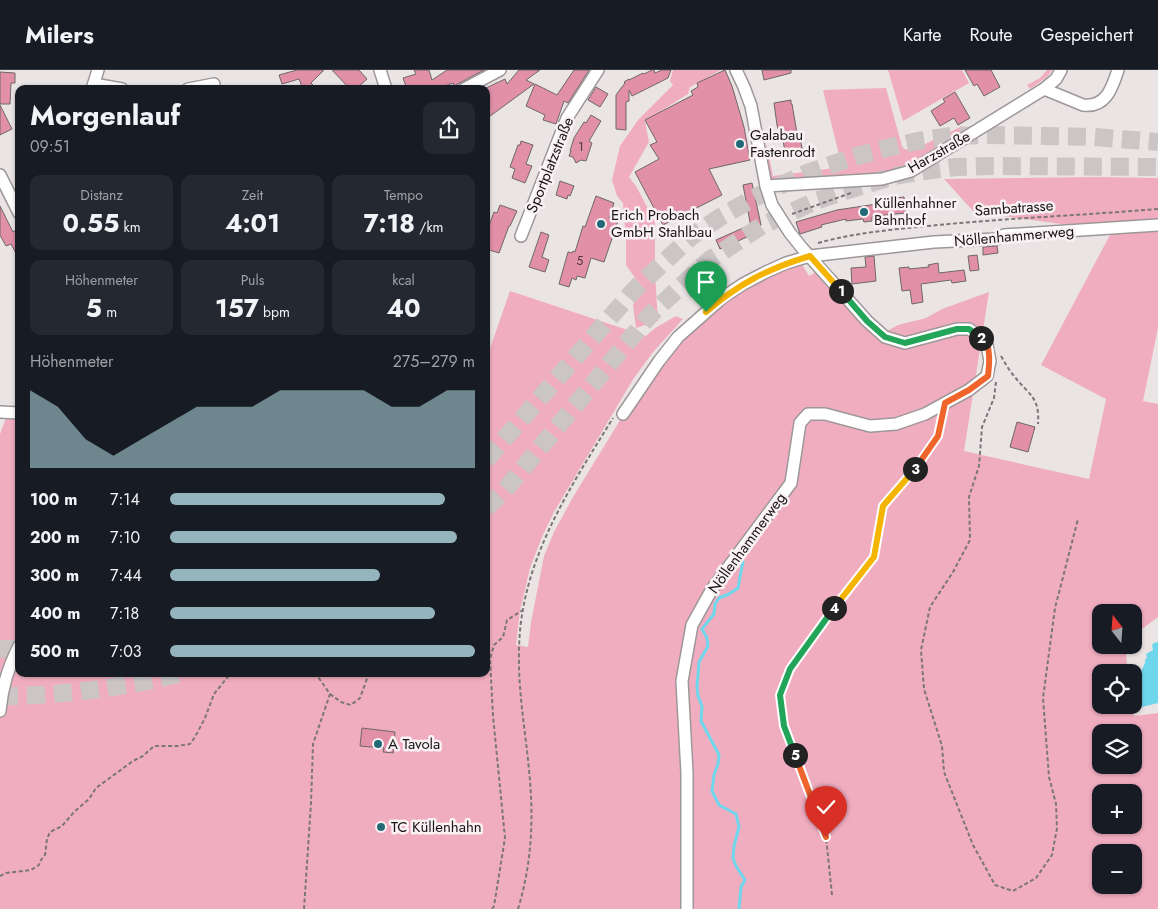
<!DOCTYPE html>
<html lang="de">
<meta charset="utf-8">
<style>
:root{--surface:#171b24;--page:#242831;--text:#f1f3f6;--muted:#9ea1a6;--line:#363941;--accent:#94b5bd}
body{margin:0;font-family:Jost,sans-serif;background:var(--page);color:var(--text);height:100vh;display:flex;flex-direction:column;font-size:19px;white-space:nowrap}
*{box-sizing:border-box;margin:0}
p{font-size:16px;color:var(--muted)}
.icon{flex:none;width:28px;height:28px;fill:none;stroke:currentColor;stroke-width:2;stroke-linecap:round;stroke-linejoin:round}
.map{position:relative;flex:1;overflow:hidden}
.sheet{position:absolute;left:15px;top:15px;width:475px;height:592px;display:flex;flex-direction:column;background:var(--surface);border-radius:10px;box-shadow:0 1px 4px #0004}
.sheet>*{flex:none}
.needle{width:32px;rotate:343deg}
.tools{position:absolute;left:1092px;top:534px;display:grid;gap:10px}
.tools a{display:grid;place-items:center;width:50px;height:50px;border-radius:10px;background:var(--surface);box-shadow:0 1px 4px #0004;font-size:25px}
.pin{position:absolute;display:grid;place-items:center;width:42px;height:42px;color:#fff;margin:-51px -21px;border-radius:50% 50% 50% 0;rotate:-45deg;box-shadow:0 0 5px #0007}
.pin .icon{rotate:45deg}
.km{position:absolute;width:25px;height:25px;margin:-12px;border-radius:50%;background:#222;color:#fff;font-size:14px;line-height:25px;text-align:center}
.round{display:grid;place-items:center;flex:none;width:52px;height:52px;border-radius:10px;background:var(--page)}
.overview{display:flex;align-items:center;justify-content:space-between;height:85px;padding:0 15px}
h1{font-size:28px;font-weight:700;line-height:38px}
.metrics{display:grid;grid-template-columns:repeat(3,1fr);gap:8px;height:85px;padding:5px 15px}
.metrics div{display:grid;align-content:center;border-radius:10px;background:var(--page);text-align:center}
.metrics b{font-size:25px;font-weight:700}
.metrics small{font-size:14px;font-weight:400}
.metrics p{font-size:14px}
.chart{height:140px;padding:10px 15px}
.chart p{display:flex;justify-content:space-between}
.chart svg{width:100%;height:90px;margin-top:5px;fill:var(--accent);opacity:.7}
ul{padding:0 15px;list-style:none;font-size:16px}
li{display:grid;grid-template-columns:80px 60px 1fr;align-items:center;height:38px}
li i{height:12px;border-radius:6px;background:var(--accent)}
header{display:flex;align-items:center;gap:30px;box-sizing:border-box;height:70px;padding:0 25px;background:var(--surface);border-bottom:1px solid var(--line)}
header strong{font-size:24px}
nav{display:flex;gap:28px;margin-inline-start:auto;font-size:18px}
.map>svg:first-child{display:block}
</style>
<header>
<strong>Milers</strong>
<nav><a>Karte</a><a>Route</a><a>Gespeichert</a></nav>
</header>
<div class="map">
<svg width="1158" height="839" viewBox="0 0 1158 839">
<rect width="100%" height="100%" fill="#ebe4e5"/>
<g fill="#f1adc0" fill-rule="evenodd">
<path d="M673 0H721L690 17 688 24 645 51 649 72 629 107 636 116 655 152V203L658 251 636 258 633 235 640 215 626 195V171L623 133 617 126 612 110 620 76 638 50 673 15 670 11Z"/>
<path d="M888 0H962L969 13 903 51Z"/>
<path d="M1047 0H1052L1047 7 1030 19 1027 15 1040 8Z"/>
<path d="M886 18 902 76 904 79 913 80 962 56 963 57 962 61 900 100 886 104 770 110 767 95 766 76H767L773 106 842 97 823 20Z"/>
<path d="M1098 107 1158 108V258L1143 331 1158 334V547L1134 565V542H1101V575H1125L1128 602H1101V635H1132L1134 646 1158 643V839H0V364L6 348 19 349V604H486V290L510 221 646 266 655 258 676 246 683 249 654 281 634 308 554 442 542 467 530 498 520 541 516 575 528 577 531 552 544 486 554 462 573 427 622 347 651 306 687 265 736 221 800 191 809 206 819 200 836 205 867 246 887 261 898 255 926 248 942 239 989 222 964 381 1089 409 1106 329 1041 295 1112 161 974 142 944 109ZM1101 662H1134V695H1101ZM1101 722H1134V755H1101ZM1101 782H1134V815H1101Z"/>
</g>
<path fill="#6fd7ec" d="M1158 572V633L1138 638 1134 635 1136 612 1145 593V590L1147 588 1146 584 1153 580 1152 575 1154 573Z"/>
<g fill="none" stroke-linecap="round" stroke-linejoin="round">
<path stroke="#6fd7ec" stroke-width="3" d="M739 839 741 817 745 810 736 796 733 788 734 776 739 757 736 744 719 735 712 721 714 705 718 694 719 685 701 651 702 636 698 626 697 617 699 592 708 576 707 568 702 559 714 544 715 534 719 528 729 524 738 518 743 491"/>
</g>
<g fill="#e190a8" stroke="#6e6769">
<path d="M297 0H324L311 13 317 19H303L299 9 282 14 279 5Z"/>
<path d="M332 0H359L367 9 356 19H350Z"/>
<path d="M414 0H429L432 10 447 0H484L454 16 453 13 437 19H407L403 8 416 4Z"/>
<path d="M519 0H540L526 10 534 14 486 49V18L505 9 507 14Z"/>
<path d="M574 0H589L568 33 564 31 556 54 543 50 545 45 526 36 535 14 557 25Z"/>
<path d="M652 0H654L655 3 662 0H671L668 8 632 26 629 20V31L626 32V60L616 59V25L625 13 624 12 629 9V10L643 3 644 4Z"/>
<path d="M725 0 732 16 744 57 750 90 709 99 722 125 663 155 659 148 657 149 653 141 655 140 635 102 659 89 650 75 657 72 645 50 693 25 691 21 698 17 697 13Z"/>
<path d="M762 0H791V3L764 10Z"/>
<path d="M965 0H991L1000 17 984 26 977 14 974 16Z"/>
<path d="M0 2 15 3V13H11L10 34H0Z"/>
<path d="M596 17 608 24 600 37 588 30Z"/>
<path d="M955 22 970 48 958 55 954 48 940 56 931 41 945 32 943 29Z"/>
<path d="M791 30V34H792L797 63H799L803 83 786 86 783 71H782L777 55 774 33Z"/>
<path d="M0 35 12 59 0 65Z"/>
<path d="M591 45 601 51 589 71 592 73 586 91 581 90 576 93 573 87 569 86 571 81H570L574 68 584 52 586 53Z"/>
<path d="M521 71 533 75 526 94 532 96 525 113 512 108 515 99 510 97 518 75H520Z"/>
<path d="M560 111 574 116 570 126 568 125 567 129 556 125Z"/>
<path d="M752 113 761 155 751 157 743 115Z"/>
<path d="M596 126 614 133 609 148 618 151 604 192 591 188 585 208 577 206 576 210 572 208 569 217 559 214 568 182 572 183 573 181 575 182 583 156 585 157Z"/>
<path d="M904 127 906 143 876 146V147H872V151L864 152 863 149 846 151V149L821 155 822 157 800 164 796 152 837 140 877 134V130Z"/>
<path d="M500 135 517 141 510 156H509L499 183 486 179V164L494 142 497 143Z"/>
<path d="M0 136 13 162 16 160 19 166V189L11 174 6 176 0 165Z"/>
<path d="M743 158 747 167 720 179 716 170Z"/>
<path d="M541 162 549 165 542 187 549 190 545 202 529 197Z"/>
<path d="M997 176 998 183 983 185V177Z"/>
<path d="M977 185 979 200 970 201 968 186Z"/>
<path d="M874 186 876 211 852 214 851 198 866 197 865 187Z"/>
<path d="M938 193 939 203 964 200 966 211 952 213 951 210 921 214 923 232 912 234 910 220 902 221 899 198 909 197V199L929 197 928 195Z"/>
<path d="M1017 352 1035 357 1028 382 1010 377Z"/>
<path d="M362 658 395 662 393 683 383 682 384 678 360 676Z"/>
</g>
<g fill="none" stroke-linecap="round" stroke-linejoin="round">
<g stroke="#cbc5c6" stroke-width="18" stroke-dasharray="18 9" stroke-linecap="butt">
<path d="M486 390 634 220 692 166 722 146 754 128 807 103 857 86 887 78 918 71 951 66 984 65 1043 66 1094 67 1158 72"/>
<path d="M486 438 505 420 650 245 708 191 737 172 763 155 818 130 867 114 895 106 924 101 956 97 989 96 1158 97"/>
<path d="M0 579H19"/>
<path d="M0 626C60 626 120 618 178 604"/>
</g>
<g stroke="#9e9799" stroke-width="14">
<g id="minor">
<path d="M380 0 386 19"/>
<path d="M94 14 122 19"/>
<path d="M92 19 98 0"/>
<path d="M188 19 214 14"/>
<path d="M464 19 500 0"/>
<path d="M1044 19 1083 35C1106 38 1112 18 1118 0"/>
<path d="M0 105 19 143"/>
<path d="M766 116 882 109 911 101 1044 19 1056 9 1061 0"/>
<path d="M521 166 567 48 598 0"/>
<path d="M0 342 19 343"/>
<path d="M623 344 659 291 678 267 722 228 743 214 764 203 786 193 810 186 934 172 996 169 1004 165 1158 155"/>
<path d="M0 641C2 617 8 597 19 576"/>
<path d="M687 839V703L682 611 692 555 712 519 791 413 800 353 808 344H825L870 356 896 354 925 344 969 320 987 306 990 291 988 281 987 275 978 265 969 259H957L905 273 885 267 867 251 802 178 790 163 772 135 766 116 751 36 744 17 736 0"/>
</g>
</g>
<g stroke="#7b7677" stroke-width="2" stroke-dasharray="4 2.5" stroke-linecap="butt">
<path d="M792 144 851 123"/>
<path d="M818 173C858 162 898 159 938 155 1011 148 1085 145 1158 139"/>
<path d="M1001 286C1005 293 1009 300 1014 306 1029 325 1040 327 1038 354"/>
<path d="M996 312 994 328 982 357 979 396 969 427 970 470 953 502 930 537 921 580 924 619 942 676 944 702 973 775 995 815 1013 821 1036 808 1052 785 1057 758 1056 734 1049 707 1043 628 1055 538 1078 449"/>
<path d="M330 624 341 632 351 635 360 628 368 606"/>
<path d="M0 806 6 803 31 800 39 795 41 790 45 785 47 769 50 762 62 756 74 742 89 729 96 718 133 691 143 686 154 676H177L190 674 195 667 205 648 214 624 230 604"/>
<path d="M832 825 826 767 784 656 780 625 790 599 830 544 874 487 883 436 910 406 938 366 942 348"/>
<path d="M304 839 311 733 313 674 330 624 316 604"/>
<path d="M492 839 494 836 505 768 493 646 490 589 494 575 503 567 507 550 523 540"/>
<path d="M518 839C529 803 533 765 531 727 529 679 518 631 519 583 519 494 568 421 613 348"/>
</g>
<use href="#minor" stroke="#fff" stroke-width="11"/>
</g>
<g fill="none" stroke-linecap="round" stroke-linejoin="round">
<g stroke="#fff" stroke-width="10">
<path id="split-1" d="M706 242C738 214 769 198 810 186L841 221"/>
</g>
<g stroke="#fff" stroke-width="10">
<path id="split-2" d="M841 221 867 251 885 267 905 273 957 259H969L981 268"/>
</g>
<g stroke="#fff" stroke-width="10">
<path id="split-3" d="M915 399 938 366 945 333 969 320 988 306C989 297 991 284 987 275 985 272 983 270 981 268"/>
</g>
<g stroke="#fff" stroke-width="10">
<path id="split-4" d="M834 538 874 487 883 436 915 399"/>
</g>
<g stroke="#fff" stroke-width="10">
<path id="split-5" d="M795 685 784 656 780 625 790 599 834 538"/>
</g>
<g stroke="#fff" stroke-width="10">
<path id="split-6" d="M795 685 826 767"/>
</g>
<use href="#split-1" stroke="#f5b400" stroke-width="6"/>
<use href="#split-2" stroke="#22a559" stroke-width="6"/>
<use href="#split-3" stroke="#f0652b" stroke-width="6"/>
<use href="#split-4" stroke="#f5b400" stroke-width="6"/>
<use href="#split-5" stroke="#22a559" stroke-width="6"/>
<use href="#split-6" stroke="#f0652b" stroke-width="6"/>
</g>
<g fill="#236a78" stroke="#f9f1f3" stroke-width="2">
<circle cx="740" cy="74" r="5"/>
<circle cx="864" cy="142" r="5"/>
<circle cx="601" cy="154" r="5"/>
<circle cx="378" cy="674" r="5"/>
<circle cx="381" cy="757" r="5"/>
</g>
<g text-anchor="middle" dominant-baseline="central" stroke-width="5" stroke-linejoin="round" paint-order="stroke">
<g font-size="12" fill="#4a343a">
<text x="581" y="77">1</text>
<text x="580" y="191">5</text>
</g>
<g font-size="15" fill="#181516" stroke="#f9f1f3" text-anchor="start">
<text x="750" y="65">Galabau<tspan x="750" dy="17">Fastenrodt</tspan></text>
<text x="874" y="133">Küllenhahner<tspan x="874" dy="17">Bahnhof</tspan></text>
<text x="611" y="145">Erich Probach<tspan x="611" dy="17">GmbH Stahlbau</tspan></text>
<text x="388" y="674">A Tavola</text>
<text x="391" y="757">TC Küllenhahn</text>
</g>
<g font-size="15" fill="#181516" stroke="#f9f1f3">
<text transform="translate(939 82) rotate(-30)">Harzstraße</text>
<text transform="translate(550 95) rotate(-68)">Sportplatzstraße</text>
<text transform="translate(1014 138) rotate(-4)">Sambatrasse</text>
<text transform="translate(1014 166) rotate(-5)">Nöllenhammerweg</text>
<text transform="translate(747 473) rotate(-54)">Nöllenhammerweg</text>
</g>
</g>
</svg>
<div class="tools">
<a><svg class="needle" viewBox="-14 -14 28 28"><path d="M0-13l5 13h-10z" fill="#e53935"/><path d="M0 13l5-13h-10z" fill="#9ea1a6"/></svg></a>
<a><svg class="icon" aria-label="locate" viewBox="0 0 24 24"><circle cx="12" cy="12" r="6"/><path d="M12 2v4M12 18v4M2 12h4M18 12h4"/></svg></a>
<a><svg class="icon" aria-label="layers" viewBox="0 0 24 24"><path d="M12 4l9 5-9 5-9-5zM3 14l9 5 9-5"/></svg></a>
<a>+</a>
<a>−</a>
</div>
<div class="pin" style="left:706px;top:242px;background:#1e9e55"><svg class="icon" aria-label="arrive" viewBox="0 0 24 24"><path d="M6 21V4h12l-3 4 3 4H6"/></svg></div>
<div class="pin" style="left:826px;top:767px;background:#d93025"><svg class="icon" aria-label="check" viewBox="0 0 24 24"><path d="M5 12l5 5 9-10"/></svg></div>
<b class="km" style="left:841px;top:221px">1</b>
<b class="km" style="left:981px;top:268px">2</b>
<b class="km" style="left:915px;top:399px">3</b>
<b class="km" style="left:834px;top:538px">4</b>
<b class="km" style="left:795px;top:685px">5</b>
<section class="sheet">
<div class="overview"><div><h1>Morgenlauf</h1><p>09:51</p></div><a class="round"><svg class="icon" aria-label="share" viewBox="0 0 24 24"><path d="M12 15V3M7 8l5-5 5 5M5 13v7h14v-7"/></svg></a></div>
<div class="metrics">
<div><p>Distanz</p><b>0.55<small> km</small></b></div>
<div><p>Zeit</p><b>4:01</b></div>
<div><p>Tempo</p><b>7:18<small> /km</small></b></div>
</div>
<div class="metrics">
<div><p>Höhenmeter</p><b>5<small> m</small></b></div>
<div><p>Puls</p><b>157<small> bpm</small></b></div>
<div><p>kcal</p><b>40</b></div>
</div>
<div class="chart"><p><span>Höhenmeter</span>275–279 m</p>
<svg viewBox="0 0 160 44" preserveAspectRatio="none"><path d="M0 44V6L10 14L20 30L30 38L40 30L50 22L60 14L70 14L80 14L90 6L100 6L110 6L120 6L130 14L140 14L150 6L160 6V44z"/></svg>
</div>
<ul>
<li><b>100 m</b>7:14<i style="width:90%"></i></li>
<li><b>200 m</b>7:10<i style="width:94%"></i></li>
<li><b>300 m</b>7:44<i style="width:69%"></i></li>
<li><b>400 m</b>7:18<i style="width:87%"></i></li>
<li><b>500 m</b>7:03<i style="width:100%"></i></li>
</ul>
</section>
</div>
